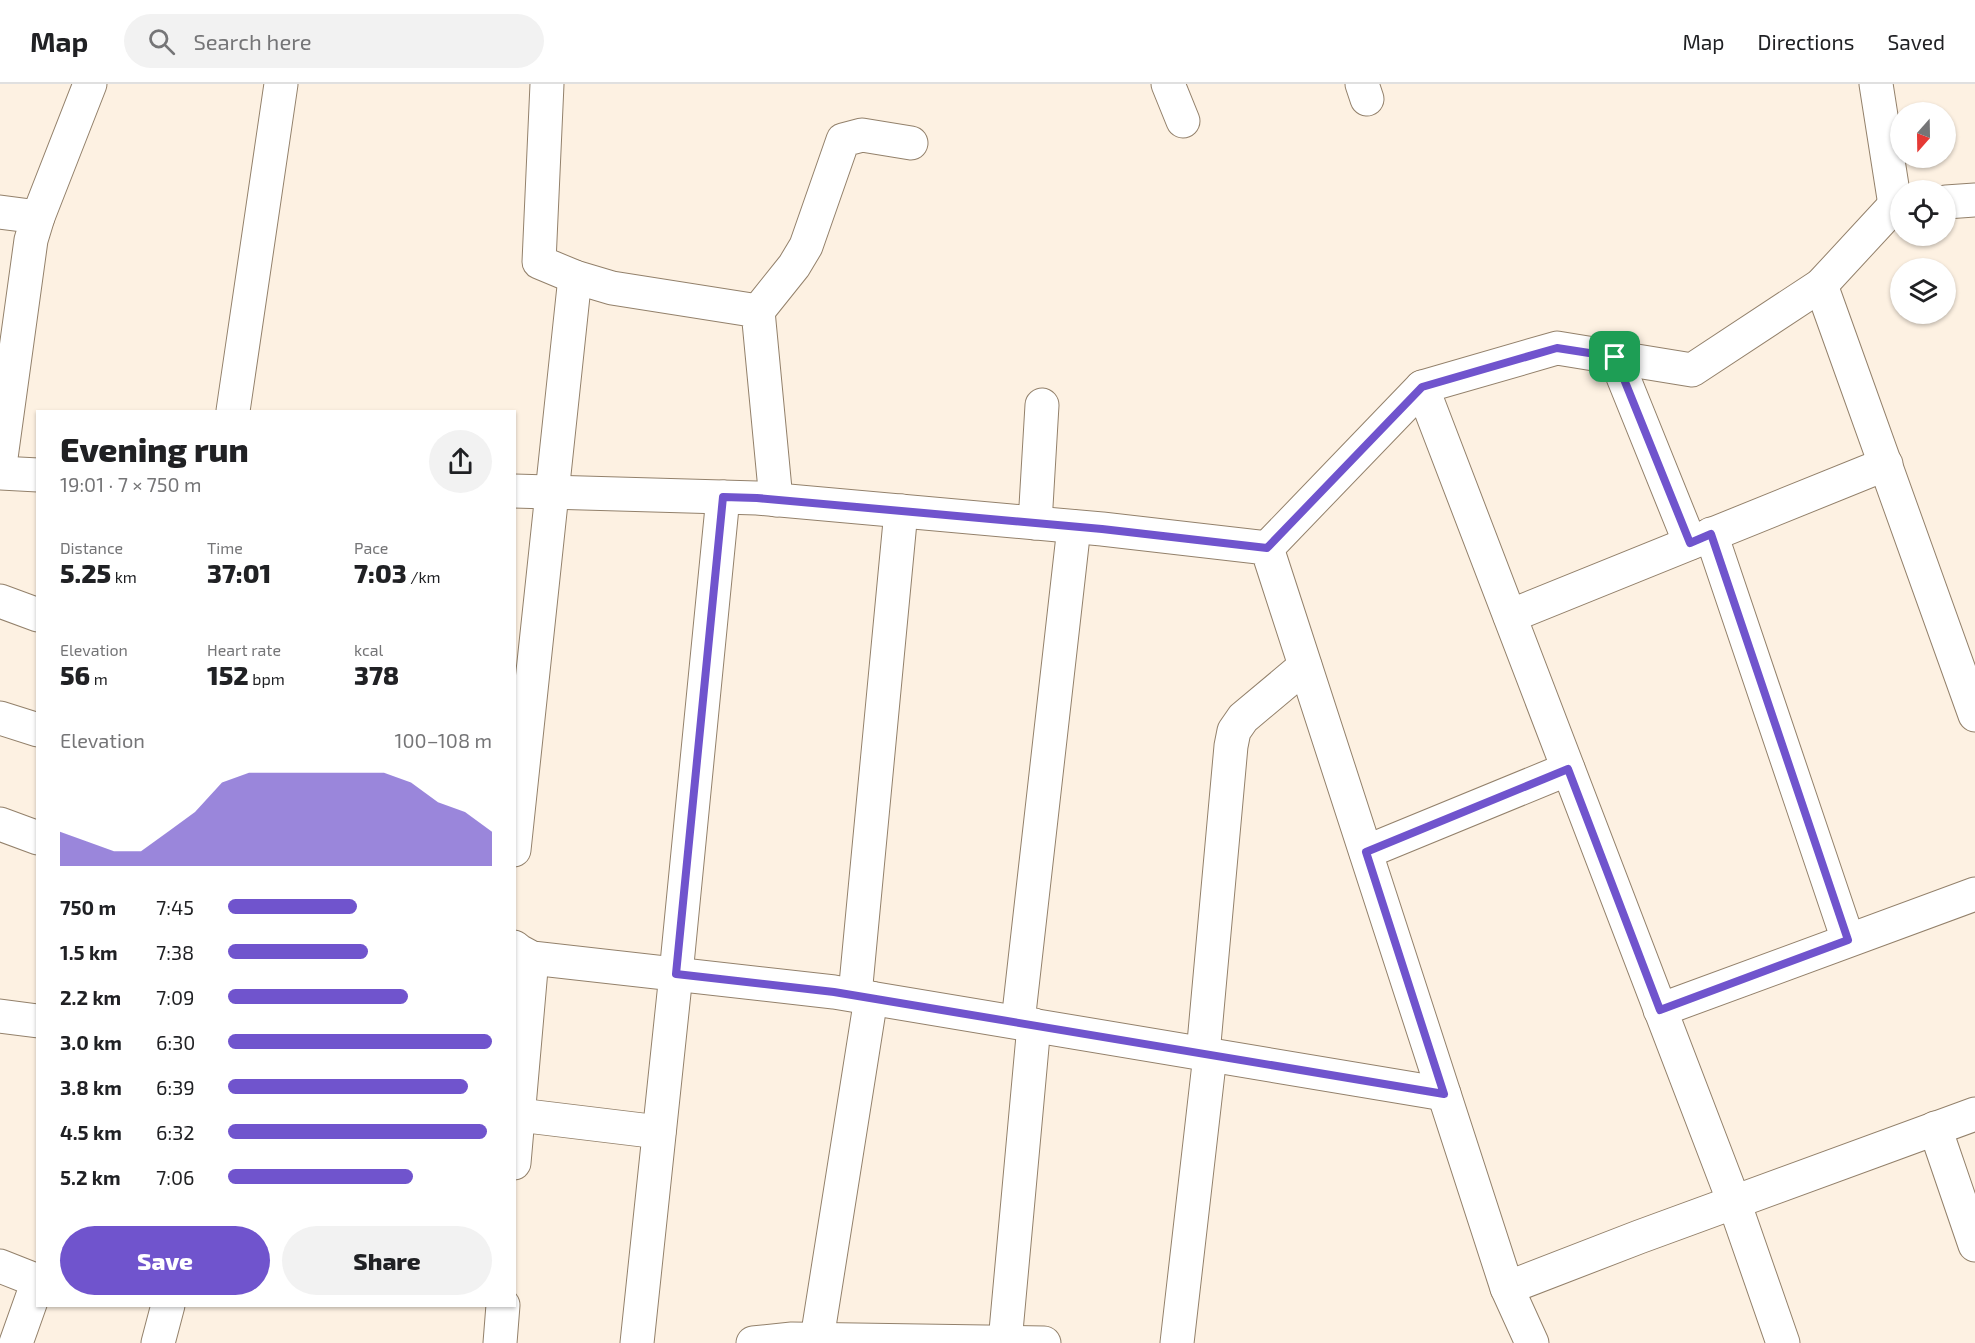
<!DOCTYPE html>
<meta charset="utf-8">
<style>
:root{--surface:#fff;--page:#f2f2f2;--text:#202124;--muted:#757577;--line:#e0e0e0;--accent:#7054cd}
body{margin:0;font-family:"Exo 2",sans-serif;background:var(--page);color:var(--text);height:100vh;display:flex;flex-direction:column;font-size:22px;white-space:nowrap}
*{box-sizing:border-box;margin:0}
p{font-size:20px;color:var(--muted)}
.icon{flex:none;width:33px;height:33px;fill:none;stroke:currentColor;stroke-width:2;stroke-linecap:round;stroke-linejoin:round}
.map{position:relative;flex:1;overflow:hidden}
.drawer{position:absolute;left:36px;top:326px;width:480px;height:897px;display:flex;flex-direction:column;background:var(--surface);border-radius:0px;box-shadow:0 2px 4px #0004}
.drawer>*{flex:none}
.needle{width:39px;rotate:200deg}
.controls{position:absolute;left:1890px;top:18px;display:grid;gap:12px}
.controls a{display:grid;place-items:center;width:66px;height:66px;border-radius:50%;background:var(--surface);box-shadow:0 2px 4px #0004;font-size:30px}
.pin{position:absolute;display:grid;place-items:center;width:51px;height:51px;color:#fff;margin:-26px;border-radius:12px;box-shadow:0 3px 9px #0006}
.round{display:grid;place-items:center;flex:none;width:63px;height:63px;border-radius:32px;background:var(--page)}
.head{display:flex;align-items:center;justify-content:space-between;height:102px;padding:0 24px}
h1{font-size:33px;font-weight:800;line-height:45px}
.metrics{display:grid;grid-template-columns:repeat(3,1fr);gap:9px;height:102px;padding:6px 24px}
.metrics div{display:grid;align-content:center}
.metrics b{font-size:26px;font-weight:800}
.metrics small{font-size:16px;font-weight:400}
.metrics p{font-size:16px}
.chart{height:168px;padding:12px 24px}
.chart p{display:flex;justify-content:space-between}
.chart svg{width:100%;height:108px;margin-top:6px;fill:var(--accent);opacity:.7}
.cta{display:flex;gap:12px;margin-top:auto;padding:12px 24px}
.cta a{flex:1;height:69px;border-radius:36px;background:var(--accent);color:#fff;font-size:24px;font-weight:800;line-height:69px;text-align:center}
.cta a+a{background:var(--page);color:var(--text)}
ul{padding:0 24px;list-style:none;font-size:20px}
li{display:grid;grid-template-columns:96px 72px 1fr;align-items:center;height:45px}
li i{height:15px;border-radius:8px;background:var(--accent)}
header{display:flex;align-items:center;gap:36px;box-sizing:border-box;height:84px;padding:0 30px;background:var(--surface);border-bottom:2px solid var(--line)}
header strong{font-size:28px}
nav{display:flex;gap:33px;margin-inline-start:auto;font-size:21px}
.search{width:420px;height:54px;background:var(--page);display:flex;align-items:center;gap:15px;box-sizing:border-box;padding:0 21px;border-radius:33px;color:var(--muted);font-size:22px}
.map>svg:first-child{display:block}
</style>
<header>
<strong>Map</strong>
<div class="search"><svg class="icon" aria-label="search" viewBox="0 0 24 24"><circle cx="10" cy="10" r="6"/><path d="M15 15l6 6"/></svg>Search here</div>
<nav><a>Map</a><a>Directions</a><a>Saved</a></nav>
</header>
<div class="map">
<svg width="1975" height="1259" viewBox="0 0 1975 1259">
<rect width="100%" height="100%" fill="#fdf1e2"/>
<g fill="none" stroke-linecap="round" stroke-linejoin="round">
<g stroke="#93816b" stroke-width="35">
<g id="street">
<path d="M547 0 539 178 575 193 612 204 758 227 776 416"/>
<path d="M1168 0 1183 37"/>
<path d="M1362 0 1367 15"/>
<path d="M1876 0 1895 121"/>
<path d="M1946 118 1975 116"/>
<path d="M0 128 38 133"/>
<path d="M1821 201 1975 631"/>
<path d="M758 227 794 182 806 162 843 56 862 51 911 59"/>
<path d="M1615 273 1690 459"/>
<path d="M1422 303 1734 1118 1783 1259"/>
<path d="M233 327 281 0"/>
<path d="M0 381 31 156 38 133 90 0"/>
<path d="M0 389 38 391"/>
<path d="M514 407 757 414 1102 445 1267 464 1507 1204 1639 1153 1975 1030"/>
<path d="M1035 439 1042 321"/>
<path d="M1711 450 1848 856"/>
<path d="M1267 464 1422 303 1557 264 1692 286 1821 201 1895 121H1900"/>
<path d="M0 517 38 531"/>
<path d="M1510 532 1886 380"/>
<path d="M0 634 38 646"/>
<path d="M0 740 38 754"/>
<path d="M514 766 575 193"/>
<path d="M1366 768 1568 685"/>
<path d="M514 863 519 867 532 874 834 908 1444 1010"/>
<path d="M855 911 901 427"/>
<path d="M1660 926 1975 810"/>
<path d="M0 932 38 937"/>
<path d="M1018 938 1074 443"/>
<path d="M1203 970 1231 662 1234 647 1243 634 1305 582"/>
<path d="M519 1031 659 1048"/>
<path d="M1935 1044 1975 1161"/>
<path d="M514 1079 532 874"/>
<path d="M0 1182 38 1197"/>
<path d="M1507 1204 1532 1259"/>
<path d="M817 1255 871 914"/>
<path d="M1005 1258 1034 941"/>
<path d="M16 1259 38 1197"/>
<path d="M158 1259 168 1221"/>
<path d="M500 1259 503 1221"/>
<path d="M637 1259 676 890 723 413"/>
<path d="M753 1259 792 1255 1044 1259"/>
<path d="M1177 1259 1210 971"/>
</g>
</g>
<use href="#street" stroke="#fff" stroke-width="33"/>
</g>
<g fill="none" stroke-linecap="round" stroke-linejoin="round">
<g stroke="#fff" stroke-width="12">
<path id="route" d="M1557 264 1615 273 1690 459 1711 450 1848 856 1660 926 1568 685 1366 768 1444 1010 834 908 676 890 723 413 757 414 1102 445 1267 464 1422 303Z"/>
</g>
<use href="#route" stroke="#7054cd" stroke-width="8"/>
</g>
</svg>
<div class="controls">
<a><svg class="needle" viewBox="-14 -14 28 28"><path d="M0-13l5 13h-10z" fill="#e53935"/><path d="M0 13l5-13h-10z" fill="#757577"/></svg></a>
<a><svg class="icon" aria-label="locate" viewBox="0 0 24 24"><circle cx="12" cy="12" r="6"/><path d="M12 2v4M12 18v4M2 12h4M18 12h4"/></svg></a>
<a><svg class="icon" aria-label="layers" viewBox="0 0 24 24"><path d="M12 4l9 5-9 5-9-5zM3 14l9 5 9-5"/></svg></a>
</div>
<div class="pin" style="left:1615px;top:273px;background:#1e9e55"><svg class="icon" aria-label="arrive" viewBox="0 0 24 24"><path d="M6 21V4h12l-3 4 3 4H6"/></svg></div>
<section class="drawer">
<div class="head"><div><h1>Evening run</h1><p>19:01 · 7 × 750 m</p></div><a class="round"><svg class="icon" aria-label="share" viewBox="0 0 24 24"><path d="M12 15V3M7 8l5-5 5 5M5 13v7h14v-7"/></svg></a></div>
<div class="metrics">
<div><p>Distance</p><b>5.25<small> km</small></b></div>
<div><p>Time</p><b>37:01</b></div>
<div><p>Pace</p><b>7:03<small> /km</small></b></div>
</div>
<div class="metrics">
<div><p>Elevation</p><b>56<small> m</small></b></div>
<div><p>Heart rate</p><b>152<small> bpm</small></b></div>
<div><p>kcal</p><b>378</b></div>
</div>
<div class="chart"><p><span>Elevation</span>100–108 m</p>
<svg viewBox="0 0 160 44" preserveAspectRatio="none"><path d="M0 44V30L10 34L20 38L30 38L40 30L50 22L60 10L70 6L80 6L90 6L100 6L110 6L120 6L130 10L140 18L150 22L160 30V44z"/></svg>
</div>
<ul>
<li><b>750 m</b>7:45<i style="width:49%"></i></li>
<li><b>1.5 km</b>7:38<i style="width:53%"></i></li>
<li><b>2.2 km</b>7:09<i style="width:68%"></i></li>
<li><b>3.0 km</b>6:30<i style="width:100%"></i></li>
<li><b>3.8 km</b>6:39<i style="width:91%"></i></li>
<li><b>4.5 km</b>6:32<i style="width:98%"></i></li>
<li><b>5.2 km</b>7:06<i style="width:70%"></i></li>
</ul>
<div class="cta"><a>Save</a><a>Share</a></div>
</section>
</div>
